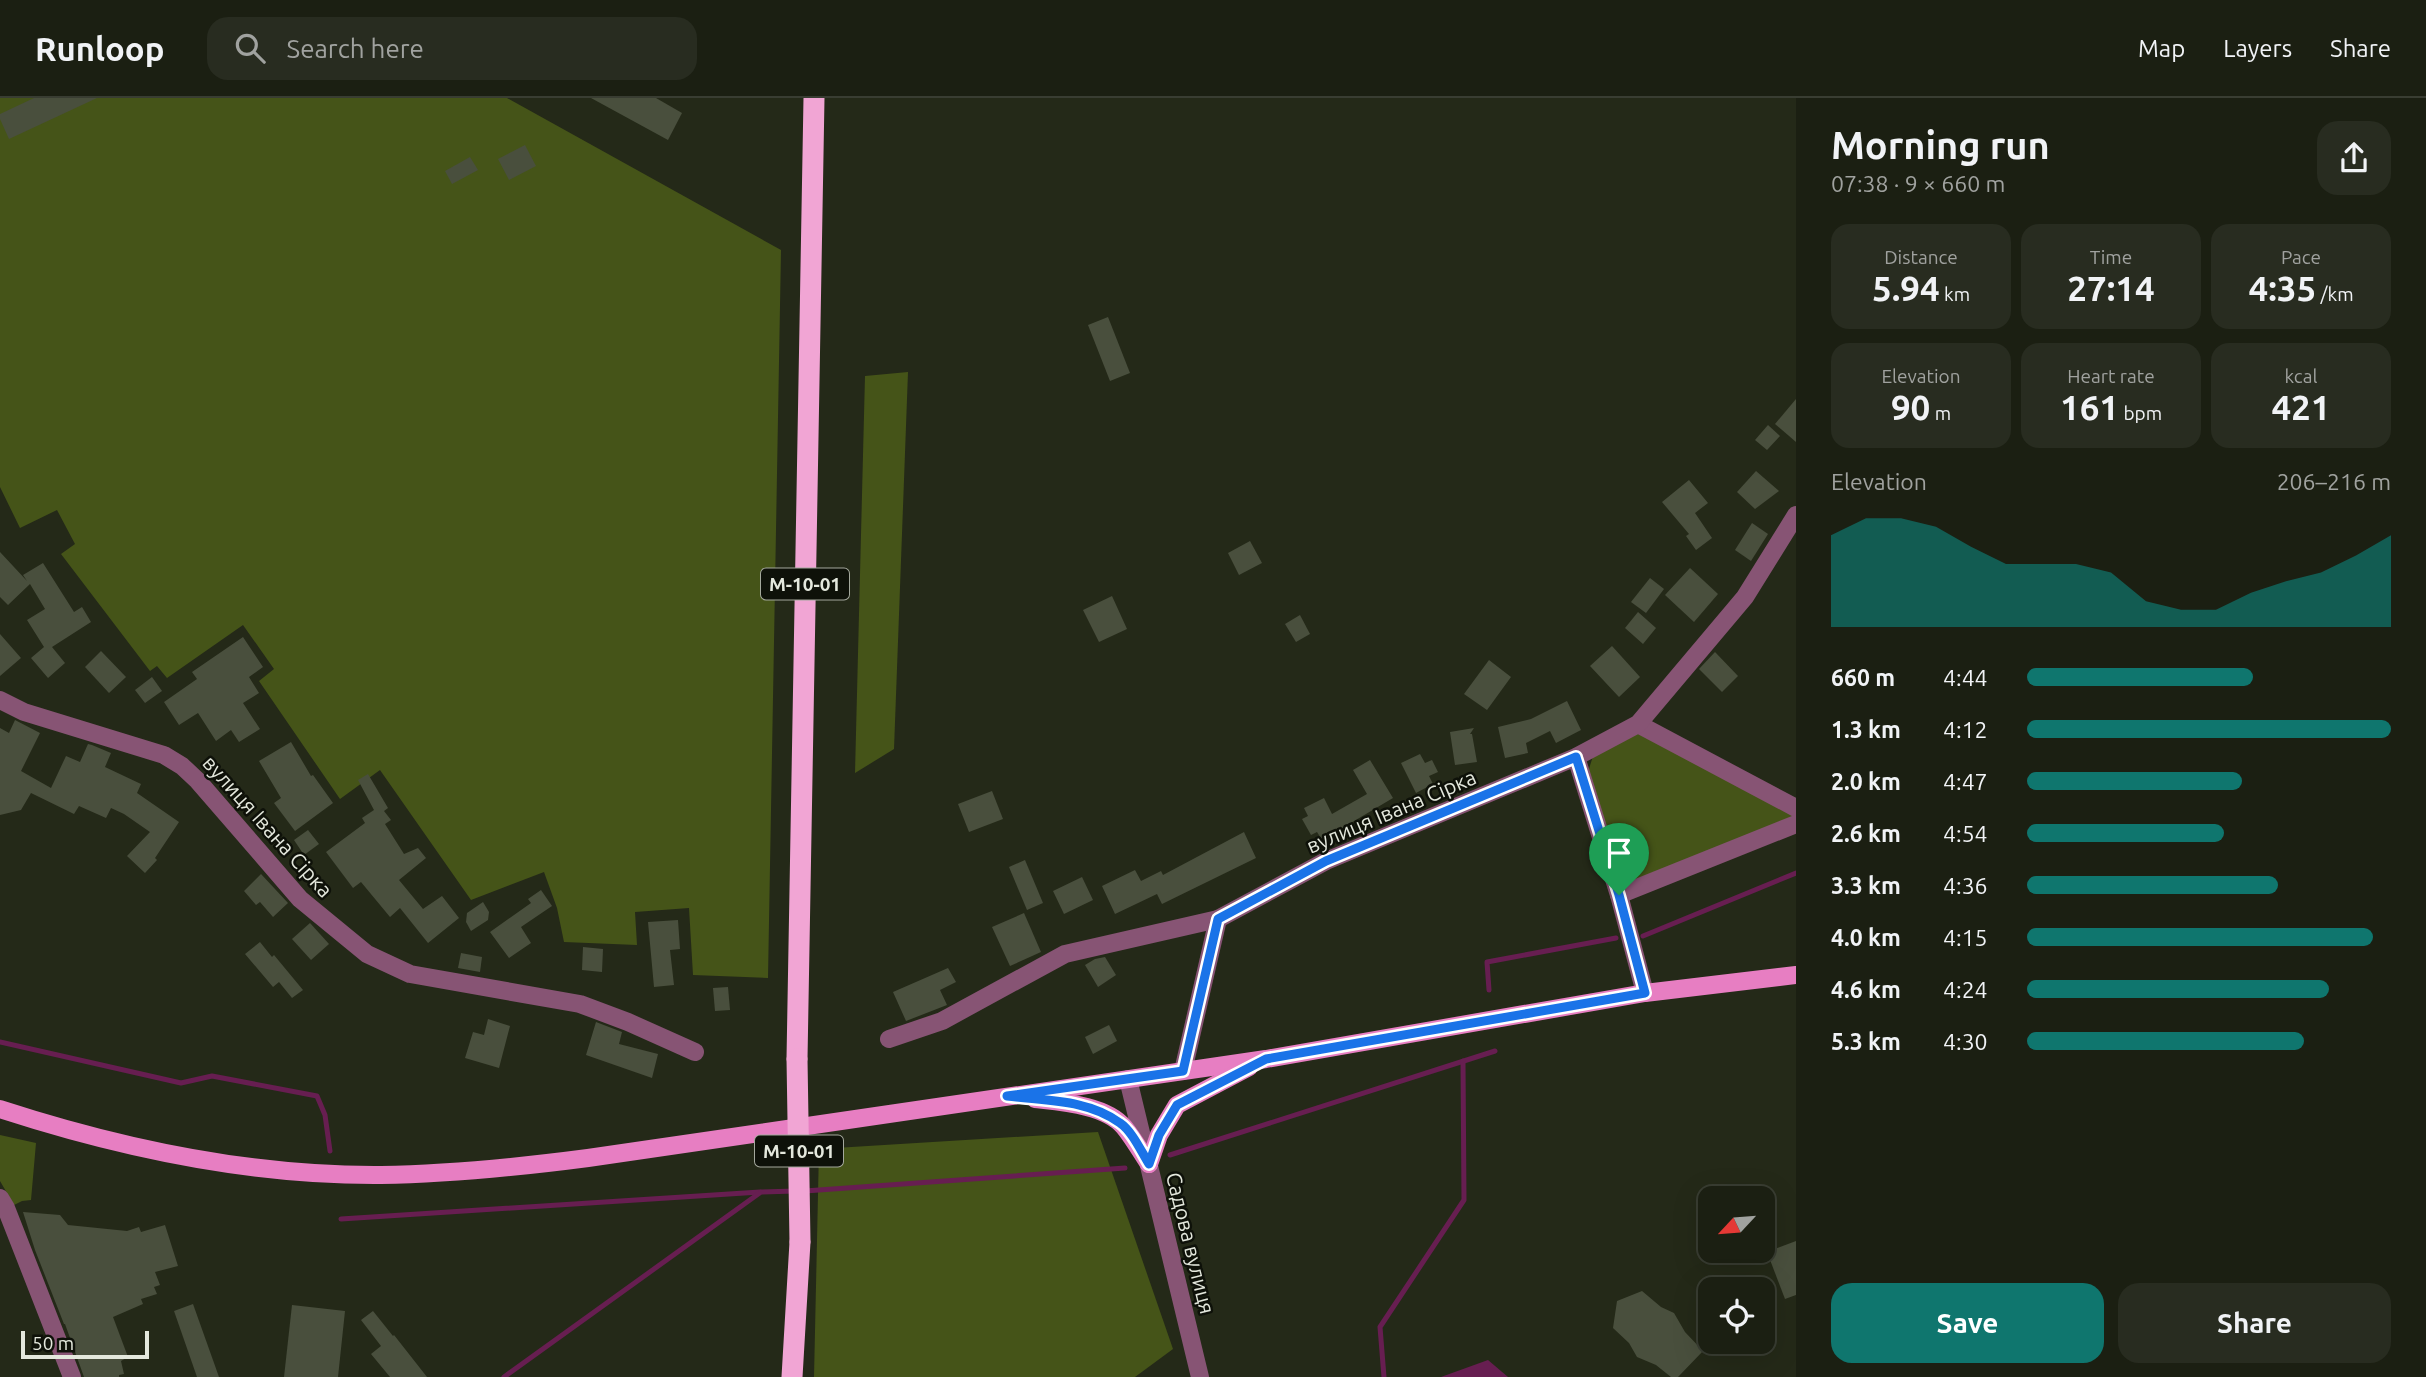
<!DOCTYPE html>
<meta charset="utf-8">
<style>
:root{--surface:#1b1f12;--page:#282c20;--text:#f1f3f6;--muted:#a0a29f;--line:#393d32;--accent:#0f766e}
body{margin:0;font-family:Ubuntu,sans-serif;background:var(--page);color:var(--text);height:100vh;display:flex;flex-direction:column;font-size:26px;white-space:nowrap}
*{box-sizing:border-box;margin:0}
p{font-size:23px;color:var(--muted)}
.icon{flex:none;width:38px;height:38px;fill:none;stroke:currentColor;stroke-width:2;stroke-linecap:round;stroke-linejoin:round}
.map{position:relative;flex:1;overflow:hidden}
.drawer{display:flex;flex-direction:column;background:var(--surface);width:630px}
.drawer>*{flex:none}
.needle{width:46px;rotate:244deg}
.tools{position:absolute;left:1698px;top:1088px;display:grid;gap:14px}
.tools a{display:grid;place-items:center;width:77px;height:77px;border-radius:14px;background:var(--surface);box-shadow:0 7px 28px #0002,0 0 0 2px var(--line);font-size:35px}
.scale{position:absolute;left:21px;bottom:18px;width:128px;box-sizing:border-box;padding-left:7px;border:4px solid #e4e8dd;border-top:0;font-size:19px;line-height:24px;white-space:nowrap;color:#e4e8dd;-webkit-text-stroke:5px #0e1109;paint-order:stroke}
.pin{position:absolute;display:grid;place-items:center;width:60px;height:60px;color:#fff;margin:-72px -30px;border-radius:50% 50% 50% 0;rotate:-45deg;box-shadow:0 0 7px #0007}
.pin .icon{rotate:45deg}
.round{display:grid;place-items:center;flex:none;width:74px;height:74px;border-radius:21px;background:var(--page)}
.head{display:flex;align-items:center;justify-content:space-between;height:119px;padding:0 35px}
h1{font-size:38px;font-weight:600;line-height:52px}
.stats{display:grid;grid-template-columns:repeat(3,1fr);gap:10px;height:119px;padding:7px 35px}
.stats div{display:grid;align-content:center;border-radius:18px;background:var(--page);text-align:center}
.stats b{font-size:35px;font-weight:600}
.stats small{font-size:19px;font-weight:400}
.stats p{font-size:19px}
.chart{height:196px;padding:14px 35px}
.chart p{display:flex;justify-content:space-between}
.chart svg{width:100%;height:126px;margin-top:7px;fill:var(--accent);opacity:.7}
.cta{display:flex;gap:14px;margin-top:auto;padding:14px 35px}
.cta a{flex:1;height:80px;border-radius:21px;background:var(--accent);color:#fff;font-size:28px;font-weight:600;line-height:80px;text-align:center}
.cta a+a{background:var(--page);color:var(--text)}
ul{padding:0 35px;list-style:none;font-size:23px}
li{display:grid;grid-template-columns:112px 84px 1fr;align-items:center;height:52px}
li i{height:18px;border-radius:9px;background:var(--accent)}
header{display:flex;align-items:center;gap:42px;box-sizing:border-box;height:98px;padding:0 35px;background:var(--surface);border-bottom:2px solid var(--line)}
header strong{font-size:33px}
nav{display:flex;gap:38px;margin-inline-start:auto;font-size:24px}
.search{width:490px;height:63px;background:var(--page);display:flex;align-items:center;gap:18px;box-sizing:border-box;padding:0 24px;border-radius:21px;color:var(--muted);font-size:26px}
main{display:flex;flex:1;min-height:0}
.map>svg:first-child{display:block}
</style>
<header>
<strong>Runloop</strong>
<div class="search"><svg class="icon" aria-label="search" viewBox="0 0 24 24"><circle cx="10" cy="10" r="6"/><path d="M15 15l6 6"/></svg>Search here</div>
<nav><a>Map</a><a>Layers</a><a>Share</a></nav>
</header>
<main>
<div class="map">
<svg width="1796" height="1279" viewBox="0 0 1796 1279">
<rect width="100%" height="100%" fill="#242918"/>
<g fill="#455418">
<path d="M0 0H507L781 152 768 880 693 877 689 810 635 814 637 847 564 844 557 810 544 774 471 802 380 672 340 701 259 583 274 571 243 527 167 580 157 568 150 573 61 456 75 446 57 412 20 430 0 389Z"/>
<path d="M908 274 894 651 855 675 865 278Z"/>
<path d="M1633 633 1796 714V724L1626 788 1616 777 1588 674 1594 655Z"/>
<path d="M1098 1034 1173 1251 1135 1279H814L819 1051Z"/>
<path d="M0 1037 36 1045 31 1102 22 1103 14 1107 0 1083Z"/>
</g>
<path fill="#671e51" d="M1488 1262 1508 1279H1441Z"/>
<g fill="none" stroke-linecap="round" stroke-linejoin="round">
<g stroke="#671e51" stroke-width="5">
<path d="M1643 838 1796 775"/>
<path d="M1489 892 1487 864 1616 840"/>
<path d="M0 944 181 985 212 978 317 998 325 1017 330 1053"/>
<path d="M1170 1057 1495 953"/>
<path d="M805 1093 1125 1070"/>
<path d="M341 1121 760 1094"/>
<path d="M504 1279 761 1094 795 1093"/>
<path d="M1384 1279 1380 1229 1464 1102 1463 963"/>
</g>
</g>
<g fill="#494f3d">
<path d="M34 0H97L9 41 0 21V16Z"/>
<path d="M591 0H656L682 15 668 42Z"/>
<path d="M525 47 536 68 509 82 498 61Z"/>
<path d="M470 59 478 72 452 86 445 73Z"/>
<path d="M1108 219 1130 275 1110 283 1088 227Z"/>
<path d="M1796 301V344L1775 326Z"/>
<path d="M1768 327 1780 338 1767 352 1755 342Z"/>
<path d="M1756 373 1779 393 1755 411 1737 394Z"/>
<path d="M1689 382 1708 405 1695 415 1712 440 1696 452 1686 438 1689 436 1662 404Z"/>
<path d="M1752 425 1768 436 1751 463 1735 452Z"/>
<path d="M1250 443 1262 465 1239 477 1228 455Z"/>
<path d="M0 454 27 483 23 477 43 465 74 514 82 509 91 524 52 549 65 565 48 580 31 560 44 549 27 522 45 511 30 486 8 507 0 499Z"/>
<path d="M1690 470 1718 496 1694 524 1665 497Z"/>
<path d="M1650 480 1664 491 1646 515 1631 504Z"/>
<path d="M1112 498 1127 531 1099 544 1083 512Z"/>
<path d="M1638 514 1656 530 1643 546 1625 530Z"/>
<path d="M1300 517 1310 536 1296 544 1285 526Z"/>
<path d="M0 536 21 560 0 578Z"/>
<path d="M243 539 263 569 249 579 259 595 243 605 260 631 239 644 231 632 216 643 198 615 179 627 164 604 197 581 192 574Z"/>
<path d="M1612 548 1640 579 1619 599 1590 568Z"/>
<path d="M101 553 126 579 109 595 85 569Z"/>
<path d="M1715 554 1738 578 1722 594 1699 571Z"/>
<path d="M1489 562 1511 579 1487 612 1464 596Z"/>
<path d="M152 579 162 593 145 605 135 592Z"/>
<path d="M1567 603 1581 632 1556 645 1550 633 1526 645 1528 655 1505 660 1498 629 1531 621Z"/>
<path d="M15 622 40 635 21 673 51 690 66 658 80 664 88 646 92 647 111 655 105 669 141 686 137 695 179 724 155 760 157 762 145 775 127 758 150 734 124 716 111 710 106 720 79 708 74 716 31 695 21 712 0 717V630L9 635Z"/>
<path d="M1474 630 1470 636H1472L1477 664 1455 667 1450 634Z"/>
<path d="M291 644 311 678 313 677 333 705 295 733 274 705 281 700 259 663Z"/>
<path d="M1420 656 1425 665 1432 662 1438 674 1429 678 1433 686 1416 695 1401 665Z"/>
<path d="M1370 662 1393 700 1322 742 1317 734 1311 737 1302 721 1308 718 1304 710 1324 700 1332 716 1367 696 1353 672Z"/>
<path d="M368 676 388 710 384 713 391 722 385 726 404 756 418 750 426 760 399 782 423 811 442 798 459 820 428 845 400 810 390 819 361 784 353 790 326 754 365 725 362 720 374 712 358 682Z"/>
<path d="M992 693 1003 721 969 734 958 706Z"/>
<path d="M308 732 319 746 304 757 294 742Z"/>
<path d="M1244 734 1256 760 1162 806 1157 796 1115 816 1102 788 1135 772 1141 783 1161 773 1163 777Z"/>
<path d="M1025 762 1043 805 1027 812 1009 769Z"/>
<path d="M261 776 288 805 273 819 260 804 256 807 244 793Z"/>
<path d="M1082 779 1093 802 1064 816 1053 793Z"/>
<path d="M541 792 552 808 521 829 531 845 509 860 490 834 531 805 528 801Z"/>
<path d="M483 804 489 814 488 822 471 833 466 824 467 815Z"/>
<path d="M1024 815 1041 854 1010 868 992 829Z"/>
<path d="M678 822 680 851 670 852 674 887 654 889 648 824Z"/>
<path d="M310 825 329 846 311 862 292 841Z"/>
<path d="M260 844 272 859 274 857 303 892 292 900 279 884 273 889 245 856Z"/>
<path d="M583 849 603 851 602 874 582 872Z"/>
<path d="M461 855 482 859 480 874 458 870Z"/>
<path d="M1105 859 1116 877 1098 889 1085 867 1095 861Z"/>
<path d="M948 870 956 884 940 892 947 907 906 923 893 894Z"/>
<path d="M728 889 730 912 715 913 713 890Z"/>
<path d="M488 921 510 928 499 970 465 960 473 934 484 937Z"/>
<path d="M596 924 622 934 619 946 658 956 652 980 586 957Z"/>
<path d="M1109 927 1117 943 1093 956 1085 939Z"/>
<path d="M23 1114 60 1117 68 1127 127 1133 139 1129 141 1134 165 1127 178 1168 155 1174 160 1187 154 1189 157 1196 141 1201 143 1206 113 1219 128 1259 121 1263 124 1276 119 1277V1279H84L65 1226H64L35 1152Z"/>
<path d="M1796 1143V1197L1785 1201 1767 1154Z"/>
<path d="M1642 1193 1661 1209 1674 1215 1685 1234 1703 1253 1678 1279H1671L1656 1267 1637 1259 1629 1245 1613 1230 1617 1203Z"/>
<path d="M193 1206 219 1279H197L174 1213Z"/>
<path d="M292 1207 345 1213 338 1279H284Z"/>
<path d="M373 1213 393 1238 394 1237 427 1279H390L371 1256 381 1248 361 1222Z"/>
</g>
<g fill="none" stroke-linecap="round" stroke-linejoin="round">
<g stroke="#875474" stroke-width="18">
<path d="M0 602 24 614 164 657 182 668 198 683 300 801 367 856 410 876 580 906 628 924 695 954"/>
<path d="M1638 626 1796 710"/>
<path d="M1576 659 1619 797 1645 895"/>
<path d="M1619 797 1796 726"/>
<path d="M889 941 942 923 1065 856 1218 821 1326 763 1576 659 1638 626 1745 499 1796 417"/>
<path d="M1183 973 1218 821"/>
<path d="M1128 981 1200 1279"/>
<path d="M0 1100 6 1110 72 1279"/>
</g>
<g stroke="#e77ec2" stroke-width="18">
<path d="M1035 1001C1061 1004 1106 1007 1124 1029 1133 1040 1141 1054 1149 1066"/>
<path d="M0 1011C123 1051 251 1078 381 1077 450 1076 519 1069 588 1060L1266 961 1645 895 1796 877"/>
<path d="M1149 1066 1159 1037 1177 1007 1249 969"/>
</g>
<g stroke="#f1a5d4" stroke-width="21">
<path d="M797 961 814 0"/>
<path d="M792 1279 800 1144"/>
</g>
<path stroke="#f1a5d4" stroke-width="21" d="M797 961 800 1144"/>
</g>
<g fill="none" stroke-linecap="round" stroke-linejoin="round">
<g stroke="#fff" stroke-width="14">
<path id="route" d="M1576 659 1619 797 1645 895 1266 961 1177 1007 1159 1037 1149 1066C1141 1053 1132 1033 1120 1025 1088 1001 1045 1003 1007 998L1183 973 1218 821 1326 763Z"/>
</g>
<use href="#route" stroke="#1a73e8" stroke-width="9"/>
</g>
<g text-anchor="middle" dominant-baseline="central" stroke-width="5" stroke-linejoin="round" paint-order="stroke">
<g fill="#0e1109" stroke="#a4a89d" stroke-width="2">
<rect x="761" y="470.5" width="88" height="31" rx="5"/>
<rect x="755" y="1037.5" width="88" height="31" rx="5"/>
</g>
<g font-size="19" font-weight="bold" fill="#e4e8dd">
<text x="805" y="486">М-10-01</text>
<text x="799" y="1053">М-10-01</text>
</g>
<g font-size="21" fill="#e4e8dd" stroke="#0e1109">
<text transform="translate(1391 713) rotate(-23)">вулиця Івана Сірка</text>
<text transform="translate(268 728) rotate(48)">вулиця Івана Сірка</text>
<text transform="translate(1191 1145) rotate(76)">Садова вулиця</text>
</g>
</g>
</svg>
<div class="tools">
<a><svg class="needle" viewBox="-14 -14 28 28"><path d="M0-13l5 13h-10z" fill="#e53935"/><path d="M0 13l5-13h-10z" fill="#a0a29f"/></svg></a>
<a><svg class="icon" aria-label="locate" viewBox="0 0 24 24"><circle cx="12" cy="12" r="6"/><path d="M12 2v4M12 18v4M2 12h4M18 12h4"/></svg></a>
</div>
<div class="scale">50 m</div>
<div class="pin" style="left:1619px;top:797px;background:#1e9e55"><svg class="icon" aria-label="arrive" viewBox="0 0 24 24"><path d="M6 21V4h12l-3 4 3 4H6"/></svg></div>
</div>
<section class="drawer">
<div class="head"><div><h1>Morning run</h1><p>07:38 · 9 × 660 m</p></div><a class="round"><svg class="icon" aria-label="share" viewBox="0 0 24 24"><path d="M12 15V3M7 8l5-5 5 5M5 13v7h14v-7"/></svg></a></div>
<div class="stats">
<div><p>Distance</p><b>5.94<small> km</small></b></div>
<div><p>Time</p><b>27:14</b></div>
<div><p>Pace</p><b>4:35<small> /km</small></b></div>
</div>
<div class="stats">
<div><p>Elevation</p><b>90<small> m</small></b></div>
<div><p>Heart rate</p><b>161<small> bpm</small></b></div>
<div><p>kcal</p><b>421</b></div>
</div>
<div class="chart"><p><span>Elevation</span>206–216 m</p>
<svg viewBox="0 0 160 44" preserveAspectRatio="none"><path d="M0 44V12L10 6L20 6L30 9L40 16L50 22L60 22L70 22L80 25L90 35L100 38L110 38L120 32L130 28L140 25L150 19L160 12V44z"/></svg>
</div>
<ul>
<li><b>660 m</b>4:44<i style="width:62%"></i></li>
<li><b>1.3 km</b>4:12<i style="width:100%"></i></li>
<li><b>2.0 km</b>4:47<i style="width:59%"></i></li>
<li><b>2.6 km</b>4:54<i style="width:54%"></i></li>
<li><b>3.3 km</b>4:36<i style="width:69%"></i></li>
<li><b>4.0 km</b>4:15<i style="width:95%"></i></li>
<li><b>4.6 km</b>4:24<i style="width:83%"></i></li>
<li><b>5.3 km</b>4:30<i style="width:76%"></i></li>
</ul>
<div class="cta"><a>Save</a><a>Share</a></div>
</section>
</main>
